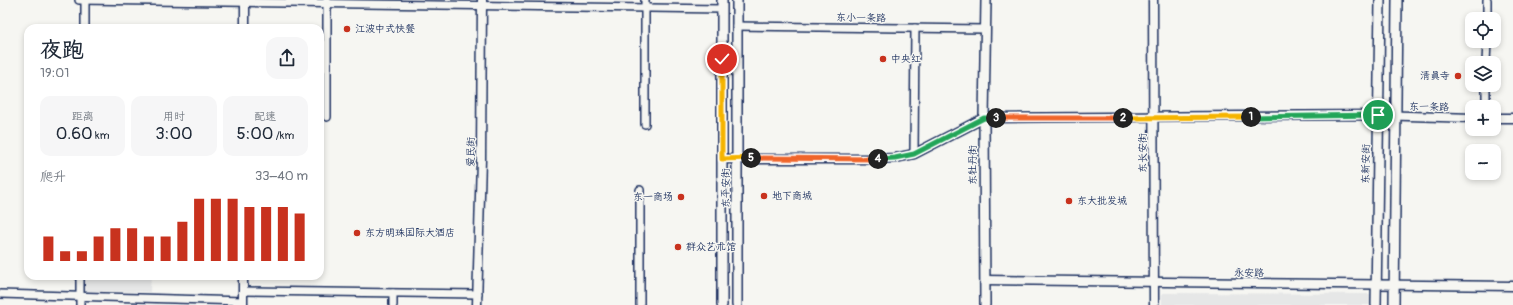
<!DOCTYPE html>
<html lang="zh">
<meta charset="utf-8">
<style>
:root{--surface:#fff;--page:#f6f6f7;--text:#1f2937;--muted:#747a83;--accent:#c8321e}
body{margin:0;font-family:Pangolin,"LXGW WenKai TC",sans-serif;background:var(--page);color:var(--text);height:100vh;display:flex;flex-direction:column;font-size:15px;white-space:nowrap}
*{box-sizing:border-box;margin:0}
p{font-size:13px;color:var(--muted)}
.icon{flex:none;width:22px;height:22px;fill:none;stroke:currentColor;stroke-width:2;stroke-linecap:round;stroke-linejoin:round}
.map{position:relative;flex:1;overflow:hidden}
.side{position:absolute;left:24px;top:24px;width:300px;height:256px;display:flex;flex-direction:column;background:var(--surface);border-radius:12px;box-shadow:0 2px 6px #0003}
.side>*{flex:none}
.tools{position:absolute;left:1465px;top:12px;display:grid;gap:8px}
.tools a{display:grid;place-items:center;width:36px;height:36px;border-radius:8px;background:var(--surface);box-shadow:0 2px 6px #0003;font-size:20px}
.pin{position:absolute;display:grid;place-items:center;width:34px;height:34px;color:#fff;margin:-17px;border:2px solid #fff;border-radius:50%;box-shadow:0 1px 4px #0007}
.km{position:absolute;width:20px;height:20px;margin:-10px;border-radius:50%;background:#222;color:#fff;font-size:11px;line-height:20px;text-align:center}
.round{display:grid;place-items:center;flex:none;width:42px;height:42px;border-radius:12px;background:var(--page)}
.summary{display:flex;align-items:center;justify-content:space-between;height:68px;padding:0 16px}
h1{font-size:22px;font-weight:600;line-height:30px}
.metrics{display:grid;grid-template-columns:repeat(3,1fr);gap:6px;height:68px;padding:4px 16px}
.metrics div{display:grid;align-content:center;border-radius:10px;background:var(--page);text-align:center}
.metrics b{font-size:17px;font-weight:600}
.metrics small{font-size:11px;font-weight:400}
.metrics p{font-size:11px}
.chart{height:112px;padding:8px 16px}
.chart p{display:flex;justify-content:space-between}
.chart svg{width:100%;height:72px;margin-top:4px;stroke:var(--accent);stroke-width:6}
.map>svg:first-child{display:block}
</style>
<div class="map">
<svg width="1513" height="305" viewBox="0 0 1513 305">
<rect width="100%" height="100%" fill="#f6f6f2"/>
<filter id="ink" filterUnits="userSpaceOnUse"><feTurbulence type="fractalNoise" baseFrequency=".025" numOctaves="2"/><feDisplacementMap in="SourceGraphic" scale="8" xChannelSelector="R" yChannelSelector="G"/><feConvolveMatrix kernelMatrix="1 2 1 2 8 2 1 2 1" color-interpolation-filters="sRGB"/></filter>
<g filter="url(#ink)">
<g fill="#e6e7e7">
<path d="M84 276H151L150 292 84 291Z"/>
<path d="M1162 293 1371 294V305H1162Z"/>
</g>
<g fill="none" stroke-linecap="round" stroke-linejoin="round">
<g stroke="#1b2f5e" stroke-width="10">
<g id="minor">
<path d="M79 0 722 9"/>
<path d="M85 0V28"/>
<path d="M645 0V124"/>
<path d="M1487 19V0"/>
<path d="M736 26 985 29"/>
<path d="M1486 63 1487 41"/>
<path d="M1486 107V85"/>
<path d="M327 117V0"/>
<path d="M914 154 915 28"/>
<path d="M640 190V305"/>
<path d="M243 291 478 294"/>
<path d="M0 294 243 301"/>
<path d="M80 305V276"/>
<path d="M393 305V293"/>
</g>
</g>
<g stroke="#1b2f5e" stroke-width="11">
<g id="tertiary">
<path d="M1153 0 1154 305"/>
<path d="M245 28V0"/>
<path d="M1494 118H1513"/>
<path d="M722 159H874L895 158 914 154 984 118 1378 115 1472 118"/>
<path d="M985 280 1513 286"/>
<path d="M243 305V276"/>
<path d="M477 305 481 159 482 0"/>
</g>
</g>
<g stroke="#1b2f5e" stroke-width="12">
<g id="secondary">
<path d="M722 0V305"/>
<path d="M737 0V305"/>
<path d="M985 305 984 118 986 0"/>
<path d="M1376 305 1380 0"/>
<path d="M1394 305 1397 0"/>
</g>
</g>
<use href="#minor" stroke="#f6f6f2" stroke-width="7"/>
<use href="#tertiary" stroke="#f6f6f2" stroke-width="8"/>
<use href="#secondary" stroke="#f6f6f2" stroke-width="9"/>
</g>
</g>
<g fill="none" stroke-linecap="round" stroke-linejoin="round" filter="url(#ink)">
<g stroke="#fff" stroke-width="8">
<path id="split-1" d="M1251 117 1378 115"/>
</g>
<g stroke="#fff" stroke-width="8">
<path id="split-2" d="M1123 118 1251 117"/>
</g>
<g stroke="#fff" stroke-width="8">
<path id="split-3" d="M996 118H1123"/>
</g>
<g stroke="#fff" stroke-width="8">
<path id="split-4" d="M878 159 895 158 914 154 984 118H996"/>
</g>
<g stroke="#fff" stroke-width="8">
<path id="split-5" d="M751 158 878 159"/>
</g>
<g stroke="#fff" stroke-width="8">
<path id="split-6" d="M722 59V159L751 158"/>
</g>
<use href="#split-1" stroke="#22a559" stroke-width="5"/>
<use href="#split-2" stroke="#f5b400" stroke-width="5"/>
<use href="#split-3" stroke="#f0652b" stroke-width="5"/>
<use href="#split-4" stroke="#22a559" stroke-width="5"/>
<use href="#split-5" stroke="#f0652b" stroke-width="5"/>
<use href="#split-6" stroke="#f5b400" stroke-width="5"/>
</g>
<g fill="#c8321e" stroke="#f6f6f2" stroke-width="1.5">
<circle cx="347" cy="29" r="4"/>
<circle cx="883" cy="59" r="4"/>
<circle cx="1458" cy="76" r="4"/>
<circle cx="764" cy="196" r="4"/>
<circle cx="681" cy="197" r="4"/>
<circle cx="1069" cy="201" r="4"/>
<circle cx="357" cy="233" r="4"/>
<circle cx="678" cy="247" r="4"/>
</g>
<g text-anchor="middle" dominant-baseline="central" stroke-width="3" stroke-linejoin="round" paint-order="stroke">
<g font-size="10" fill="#1b2f5e" stroke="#f6f6f2">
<text transform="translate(861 18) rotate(1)">东小一条路</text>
<text transform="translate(1429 107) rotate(1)">东一条路</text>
<text transform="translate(471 152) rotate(-89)">爱民街</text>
<text transform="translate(1143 153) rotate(-90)">东长安街</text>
<text transform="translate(1366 164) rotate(-89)">东新安街</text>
<text transform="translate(973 165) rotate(-90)">东牡丹街</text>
<text transform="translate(726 188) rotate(-90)">东平安街</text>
<text transform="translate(1249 273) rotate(1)">永安路</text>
</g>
<g font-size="10" fill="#1b2f5e" stroke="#f6f6f2" text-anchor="start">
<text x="355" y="29">江波中式快餐</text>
<text x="891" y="59">中央红</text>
<text x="1450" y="76" text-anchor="end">清真寺</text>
<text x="772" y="196">地下商城</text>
<text x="673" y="197" text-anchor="end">东一商场</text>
<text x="1077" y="201">东大批发城</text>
<text x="365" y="233">东方明珠国际大酒店</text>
<text x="686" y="247">群众艺术馆</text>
</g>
</g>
</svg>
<div class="tools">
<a><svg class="icon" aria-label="locate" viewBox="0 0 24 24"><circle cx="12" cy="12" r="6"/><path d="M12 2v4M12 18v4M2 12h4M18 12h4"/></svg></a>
<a><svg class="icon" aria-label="layers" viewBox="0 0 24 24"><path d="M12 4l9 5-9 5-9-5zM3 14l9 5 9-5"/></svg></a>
<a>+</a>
<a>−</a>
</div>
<div class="pin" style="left:1378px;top:115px;background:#1e9e55"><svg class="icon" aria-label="arrive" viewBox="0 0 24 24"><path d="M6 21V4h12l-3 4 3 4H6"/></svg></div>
<div class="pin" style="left:722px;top:59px;background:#d93025"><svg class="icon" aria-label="check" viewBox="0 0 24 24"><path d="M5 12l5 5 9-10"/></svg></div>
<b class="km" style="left:1251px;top:117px">1</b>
<b class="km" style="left:1123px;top:118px">2</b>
<b class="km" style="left:996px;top:118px">3</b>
<b class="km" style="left:878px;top:159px">4</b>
<b class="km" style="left:751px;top:158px">5</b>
<section class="side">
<div class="summary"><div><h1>夜跑</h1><p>19:01</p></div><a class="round"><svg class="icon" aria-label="share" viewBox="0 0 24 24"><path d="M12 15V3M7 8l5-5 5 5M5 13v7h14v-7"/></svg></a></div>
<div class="metrics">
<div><p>距离</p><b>0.60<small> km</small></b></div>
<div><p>用时</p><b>3:00</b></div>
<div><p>配速</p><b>5:00<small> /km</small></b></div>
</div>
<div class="chart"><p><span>爬升</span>33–40 m</p>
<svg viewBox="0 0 160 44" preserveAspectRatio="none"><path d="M5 44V29M15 44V38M25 44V38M35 44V29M45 44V24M55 44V24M65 44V29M75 44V29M85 44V20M95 44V6M105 44V6M115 44V6M125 44V11M135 44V11M145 44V11M155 44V15"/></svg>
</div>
</section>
</div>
